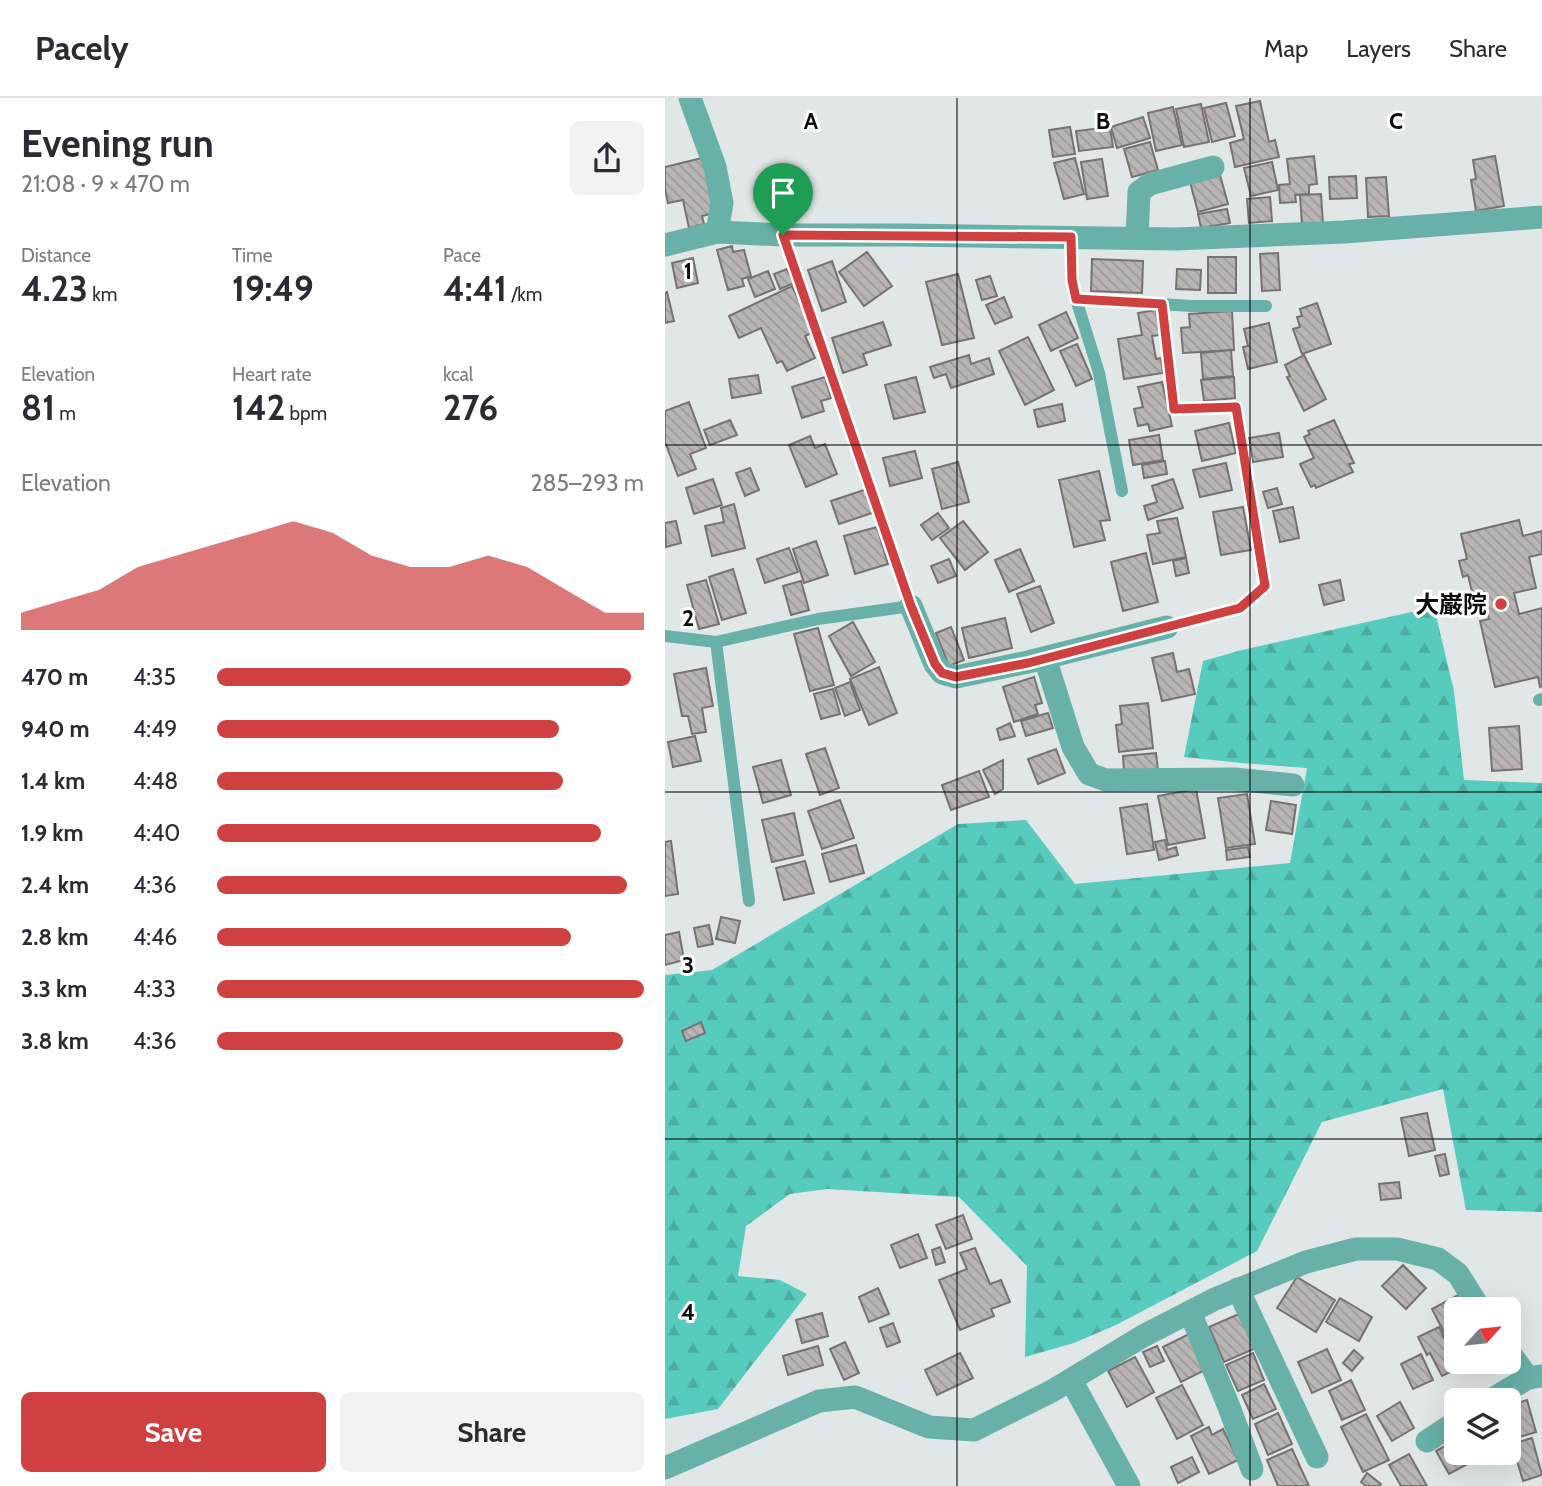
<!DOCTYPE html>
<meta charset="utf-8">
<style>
:root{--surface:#fff;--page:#f2f2f3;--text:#2b2b33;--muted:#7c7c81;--line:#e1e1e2;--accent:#cf4040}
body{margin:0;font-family:Cabin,"Noto Sans JP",sans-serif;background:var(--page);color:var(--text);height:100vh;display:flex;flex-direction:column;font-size:26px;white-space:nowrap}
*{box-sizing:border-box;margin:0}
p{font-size:23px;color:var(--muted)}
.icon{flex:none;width:38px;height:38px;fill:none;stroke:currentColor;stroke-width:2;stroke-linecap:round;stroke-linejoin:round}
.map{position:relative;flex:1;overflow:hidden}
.side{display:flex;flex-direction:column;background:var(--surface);width:665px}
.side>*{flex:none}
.needle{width:46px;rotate:63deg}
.tools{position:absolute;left:779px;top:1199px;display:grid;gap:14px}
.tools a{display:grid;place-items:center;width:77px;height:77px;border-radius:10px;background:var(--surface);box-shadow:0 7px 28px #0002;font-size:35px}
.pin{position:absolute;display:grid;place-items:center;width:60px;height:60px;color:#fff;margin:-72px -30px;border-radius:50% 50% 50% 0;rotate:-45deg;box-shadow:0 0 7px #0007}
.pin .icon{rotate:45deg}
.round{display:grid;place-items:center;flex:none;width:74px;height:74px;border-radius:10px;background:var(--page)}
.headline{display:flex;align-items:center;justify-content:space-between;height:119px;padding:0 21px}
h1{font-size:38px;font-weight:700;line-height:52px}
.metrics{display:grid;grid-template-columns:repeat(3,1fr);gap:10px;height:119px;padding:7px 21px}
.metrics div{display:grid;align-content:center}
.metrics b{font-size:35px;font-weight:700}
.metrics small{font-size:19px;font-weight:400}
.metrics p{font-size:19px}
.chart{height:196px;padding:14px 21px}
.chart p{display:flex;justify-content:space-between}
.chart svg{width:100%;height:126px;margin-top:7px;fill:var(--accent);opacity:.7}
.button{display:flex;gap:14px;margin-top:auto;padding:14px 21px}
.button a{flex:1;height:80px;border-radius:10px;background:var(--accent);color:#fff;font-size:28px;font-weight:700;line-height:80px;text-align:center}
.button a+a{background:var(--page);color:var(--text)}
ul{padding:0 21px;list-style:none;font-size:23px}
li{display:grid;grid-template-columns:112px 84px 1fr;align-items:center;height:52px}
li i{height:18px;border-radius:9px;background:var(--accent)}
header{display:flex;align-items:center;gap:42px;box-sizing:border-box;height:98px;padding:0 35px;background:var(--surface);border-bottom:2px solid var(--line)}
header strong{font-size:33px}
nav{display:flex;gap:38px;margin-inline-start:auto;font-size:24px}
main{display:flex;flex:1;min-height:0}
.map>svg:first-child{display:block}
</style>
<header>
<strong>Pacely</strong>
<nav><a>Map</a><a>Layers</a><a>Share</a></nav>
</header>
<main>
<section class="side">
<div class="headline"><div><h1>Evening run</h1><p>21:08 · 9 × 470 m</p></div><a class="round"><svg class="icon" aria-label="share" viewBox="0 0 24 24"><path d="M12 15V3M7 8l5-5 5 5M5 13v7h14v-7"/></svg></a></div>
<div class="metrics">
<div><p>Distance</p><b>4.23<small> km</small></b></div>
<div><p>Time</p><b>19:49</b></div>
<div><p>Pace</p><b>4:41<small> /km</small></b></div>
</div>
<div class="metrics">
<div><p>Elevation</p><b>81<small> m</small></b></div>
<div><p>Heart rate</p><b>142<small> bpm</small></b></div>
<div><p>kcal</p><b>276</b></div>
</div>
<div class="chart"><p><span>Elevation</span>285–293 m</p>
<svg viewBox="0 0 160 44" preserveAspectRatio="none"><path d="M0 44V38L10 34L20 30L30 22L40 18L50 14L60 10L70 6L80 10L90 18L100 22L110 22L120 18L130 22L140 30L150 38L160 38V44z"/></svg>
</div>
<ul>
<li><b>470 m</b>4:35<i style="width:97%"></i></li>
<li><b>940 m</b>4:49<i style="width:80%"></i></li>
<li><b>1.4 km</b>4:48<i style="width:81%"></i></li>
<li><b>1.9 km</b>4:40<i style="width:90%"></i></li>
<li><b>2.4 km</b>4:36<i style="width:96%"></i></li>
<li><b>2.8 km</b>4:46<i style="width:83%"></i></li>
<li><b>3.3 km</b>4:33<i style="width:100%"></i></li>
<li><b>3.8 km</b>4:36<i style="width:95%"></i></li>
</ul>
<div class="button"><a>Save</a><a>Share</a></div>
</section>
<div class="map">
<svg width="877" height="1388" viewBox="0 0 877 1388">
<defs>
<pattern id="forest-firs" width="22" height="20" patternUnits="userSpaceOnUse" patternTransform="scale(1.75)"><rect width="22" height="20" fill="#57cbbe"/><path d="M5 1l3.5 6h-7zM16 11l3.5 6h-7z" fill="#4bada2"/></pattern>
<pattern id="building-back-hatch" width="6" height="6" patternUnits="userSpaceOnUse" patternTransform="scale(1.75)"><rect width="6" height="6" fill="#bab5b5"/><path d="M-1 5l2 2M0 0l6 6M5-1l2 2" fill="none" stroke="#9f9a9a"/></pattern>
</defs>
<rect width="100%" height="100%" fill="#e1e6e6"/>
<path fill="url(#forest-firs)" d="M769 509 789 593 799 682 877 685V1114L801 1112 778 991 657 1024 592 1153 451 1227 409 1245 360 1259 362 1168 294 1099 162 1091 125 1096 81 1128 73 1178 115 1182 142 1196 53 1311 0 1321V877L47 872 293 726 361 722 410 786 625 765 642 670 576 665 519 659 538 563 577 552Z"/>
<g fill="url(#building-back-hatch)" stroke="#777272" stroke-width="2">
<path d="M595 3 604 44 610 42 614 59 570 69 565 45 579 41 571 8Z"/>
<path d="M561 5 570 38 547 44 539 10Z"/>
<path d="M536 6 544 44 519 49 511 11Z"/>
<path d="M508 9 517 47 491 53 483 15Z"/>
<path d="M478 19 485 40 452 50 446 29Z"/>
<path d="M405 29 410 56 388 59 384 32Z"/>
<path d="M445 29 448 49 414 53 411 33Z"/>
<path d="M485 44 493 72 467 79 459 51Z"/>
<path d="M649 58 652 86 644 87V96L630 97 631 104 615 105 614 87 625 86 622 61Z"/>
<path d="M830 58 839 108 811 113 806 82 811 81 808 62Z"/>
<path d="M41 59 54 114 37 118 39 126 24 130 18 102 3 105 0 91V69Z"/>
<path d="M410 60 419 96 399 101 389 65Z"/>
<path d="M437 61 443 98 422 101 416 64Z"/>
<path d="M607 64 613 92 586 98 579 70Z"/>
<path d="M555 77 563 106 533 114 525 84Z"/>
<path d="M691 78 692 100 665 101 664 79Z"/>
<path d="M721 79 724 118 703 119 701 80Z"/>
<path d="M656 96 658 126 637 127 635 97Z"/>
<path d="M605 99 607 123 584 125 582 101Z"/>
<path d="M562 111 565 125 536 130 533 116Z"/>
<path d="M67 148 68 154 79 152 86 178 77 181 79 188 63 192 52 152Z"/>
<path d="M202 154 227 188 199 208 174 174Z"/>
<path d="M613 155 615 192 597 193 595 156Z"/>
<rect x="543" y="159" width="28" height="36"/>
<path d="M28 160 33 185 12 190 7 165Z"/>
<path d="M427 161 478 163 477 195 426 193Z"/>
<path d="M167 163 181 204 157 213 143 172Z"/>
<path d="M122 171 129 185 115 191 109 176Z"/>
<path d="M512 171 536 172 535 192 511 191Z"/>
<path d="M103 173 110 191 90 199 83 181Z"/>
<path d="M293 176 309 240 277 247 261 184Z"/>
<path d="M325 178 332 198 317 202 311 182Z"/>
<path d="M127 188 149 234 140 238 150 260 122 273 117 263 112 265 96 230 74 240 64 218Z"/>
<path d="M2 194 9 223 0 225V195Z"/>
<path d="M339 199 347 219 330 226 321 207Z"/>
<path d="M652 205 666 246 637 256 628 231 635 229 632 219 637 218 635 211Z"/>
<path d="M491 212 495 237 487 238 491 261 496 260 498 275 459 281 453 241 477 237 473 215Z"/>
<path d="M567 213 569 252 518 255 516 230 525 229 524 216Z"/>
<path d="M401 214 413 240 386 253 374 227Z"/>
<path d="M218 224 226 247 198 256 202 267 178 275 167 240Z"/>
<path d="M604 225 612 264 583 271 578 249 583 248 579 231Z"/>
<path d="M363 239 389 292 360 307 334 253Z"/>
<path d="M412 246 427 281 411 288 395 253Z"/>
<path d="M566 252 568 278 538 281 536 255Z"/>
<path d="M304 257 306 266 324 260 329 276 286 290 281 276 269 280 265 269Z"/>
<path d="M639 257 661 301 639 313 622 279 625 278 620 267Z"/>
<path d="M93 277 96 295 67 300 64 281Z"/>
<path d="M160 279 166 300 156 303 159 313 137 320 127 289Z"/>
<path d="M251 279 260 314 229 321 220 287Z"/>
<path d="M569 279 570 300 539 303 536 282Z"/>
<path d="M497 284 507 328 485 333 483 326 473 328 469 311 478 309 473 289Z"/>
<path d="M24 304 41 350 25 356 31 371 13 378 0 344V313Z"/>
<path d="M397 306 400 323 373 329 369 312Z"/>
<path d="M65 322 72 337 45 347 39 332Z"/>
<path d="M669 322 689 365 684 366 688 374 651 390 650 387 646 389 635 366 649 360 639 339 645 336 643 333Z"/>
<path d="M564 325 571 355 537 363 530 333Z"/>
<path d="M614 335 618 359 588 364 584 340Z"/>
<path d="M494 337 498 362 468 367 464 342Z"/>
<path d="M145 338 150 350 160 346 172 376 141 389 124 347Z"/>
<path d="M250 353 257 380 225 388 218 360Z"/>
<path d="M500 363 502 376 479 380 477 367Z"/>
<path d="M293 364 304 404 277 411 267 371Z"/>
<path d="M561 365 567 392 535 399 528 372Z"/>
<path d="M85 370 94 392 80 398 71 375Z"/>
<path d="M434 373 445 422 435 423 440 442 409 449 394 382Z"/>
<path d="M48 381 57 407 29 416 21 390Z"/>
<path d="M508 381 518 410 483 422 479 408 492 404 487 388Z"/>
<path d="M612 390 617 406 603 410 598 394Z"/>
<path d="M202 391 210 414 174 426 166 403Z"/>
<path d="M69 406 80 450 47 458 40 428 59 424 56 410Z"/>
<path d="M578 409 586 452 556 457 548 414Z"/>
<path d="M628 409 634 440 615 444 608 413Z"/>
<path d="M273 415 284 430 267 442 256 427Z"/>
<path d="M512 420 521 459 488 466 482 437 495 435 492 423Z"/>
<path d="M854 422 858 438 877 433V456L864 459 871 490 849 495 854 516 877 510V588L875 589 873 579 830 589 815 523 824 521 819 500 809 502 803 477 798 479 794 463 802 461 796 436Z"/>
<path d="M11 423 16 445 1 449 0 425Z"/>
<path d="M298 423 323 454 300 472 275 440Z"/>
<path d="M212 429 223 466 190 476 179 438Z"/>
<path d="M151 443 163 477 139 485 128 451Z"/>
<path d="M124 450 133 474 100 485 92 461Z"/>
<path d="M355 451 369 483 344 494 330 462Z"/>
<path d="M481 455 493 504 458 513 446 464Z"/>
<path d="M521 460 524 475 511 478 508 463Z"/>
<path d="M284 461 291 478 273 485 266 468Z"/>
<path d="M68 471 81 515 57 522 44 479Z"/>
<path d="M41 482 54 526 34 531 22 487Z"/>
<path d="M675 482 679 502 659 507 654 487Z"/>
<path d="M136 483 144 512 126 517 118 488Z"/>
<path d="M375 488 389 525 366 534 352 496Z"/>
<path d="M340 520 347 550 304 560 297 530Z"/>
<path d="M188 524 210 564 186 578 164 538Z"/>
<path d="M286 529 299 562 284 568 271 535Z"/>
<path d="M153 530 169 587 145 593 129 536Z"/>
<path d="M508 555 512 574 524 571 530 596 497 603 487 560Z"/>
<path d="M214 569 232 615 204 627 185 581Z"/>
<path d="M41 570 48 608 37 610 41 634 27 636 23 618H17L9 576Z"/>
<path d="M369 579 377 605 370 607 373 616 349 624 338 589Z"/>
<path d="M185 584 195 612 180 618 170 590Z"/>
<path d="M168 591 175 616 156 621 149 596Z"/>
<path d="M483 605 488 650 454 654 451 627 457 626 455 608Z"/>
<path d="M383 615 388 630 361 638 356 623Z"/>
<path d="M345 625 350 638 335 642 332 631Z"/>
<path d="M854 628 857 671 827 673 824 630Z"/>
<path d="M30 638 36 663 8 669 3 644Z"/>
<path d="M160 650 174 690 155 697 141 656Z"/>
<path d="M391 651 400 675 373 686 363 661Z"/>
<path d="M491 655 493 672 459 675 458 658Z"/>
<path d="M116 662 126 697 98 705 88 669Z"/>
<path d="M338 662V691L330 696 318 672Z"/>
<path d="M314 673 324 699 286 712 277 687Z"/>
<path d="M531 691 540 740 503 747 493 698Z"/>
<path d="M582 696 590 746 561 750 553 700Z"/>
<path d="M175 702 189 740 157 751 143 713Z"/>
<path d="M606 703 631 707 627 736 601 732Z"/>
<path d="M482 706 489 752 462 756 455 710Z"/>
<path d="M129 715 138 757 107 764 97 722Z"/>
<path d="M500 742 502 752 511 749 513 757 494 762 490 744Z"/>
<path d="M6 743 13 796 0 798V744Z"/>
<path d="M191 747 199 775 165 784 157 756Z"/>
<path d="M583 749 585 759 562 762 561 752Z"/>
<path d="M140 763 149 795 119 802 111 770Z"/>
<path d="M56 819 75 823 70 845 51 841Z"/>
<path d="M44 827 48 846 33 849 29 830Z"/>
<path d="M14 834 19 862 0 867V837Z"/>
<path d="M36 924 40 935 21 943 17 933Z"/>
<path d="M762 1015 770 1052 744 1058 736 1020Z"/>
<path d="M780 1056 784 1076 775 1078 770 1058Z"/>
<path d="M734 1084 736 1100 716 1102 714 1086Z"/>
<path d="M298 1117 307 1141 281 1151 271 1127Z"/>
<path d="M253 1136 262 1160 235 1170 226 1147Z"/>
<path d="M275 1149 280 1164 271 1167 267 1152Z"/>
<path d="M310 1150 325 1186 336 1182 345 1204 326 1211 329 1218 295 1232 274 1182 302 1171 295 1155Z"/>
<path d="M738 1167 761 1190 741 1211 717 1188Z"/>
<path d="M632 1179 670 1202 651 1234 612 1210Z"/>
<path d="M213 1190 224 1216 204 1224 194 1199Z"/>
<path d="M795 1196 803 1211H791V1250L788 1252 767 1211Z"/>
<path d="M675 1200 707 1219 694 1243 661 1224Z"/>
<path d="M157 1215 163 1238 137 1245 131 1222Z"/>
<path d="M576 1215 591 1250 559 1264 544 1229Z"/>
<path d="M228 1225 235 1244 222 1249 215 1230Z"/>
<path d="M774 1229 794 1270 777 1278 765 1255 762 1257 753 1239Z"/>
<path d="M526 1235 544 1270 516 1284 498 1249Z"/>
<path d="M180 1244 194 1275 179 1282 165 1251Z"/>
<path d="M153 1248 158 1267 123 1277 118 1258Z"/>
<path d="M492 1248 499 1263 485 1269 478 1254Z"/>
<path d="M662 1251 676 1282 647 1295 633 1264Z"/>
<path d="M689 1252 698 1260 687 1273 678 1265Z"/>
<path d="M295 1255 308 1280 272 1297 260 1272Z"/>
<path d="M588 1255 599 1282 573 1293 561 1267Z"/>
<path d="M756 1256 768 1282 748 1291 736 1266Z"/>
<path d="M470 1259 489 1294 462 1309 443 1273Z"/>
<path d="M686 1282 700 1312 677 1322 664 1293Z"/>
<path d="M599 1286 611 1311 588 1321 577 1297Z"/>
<path d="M517 1287 538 1327 512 1341 491 1300Z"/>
<path d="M862 1302 871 1334 845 1342 844 1308Z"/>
<path d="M735 1304 749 1330 727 1343 712 1318Z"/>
<path d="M613 1315 627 1346 603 1357 590 1326Z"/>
<path d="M701 1316 724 1362 698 1374 676 1329Z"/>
<path d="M544 1329 547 1337 558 1331 573 1362 544 1376 526 1338Z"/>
<path d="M867 1340 877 1377 858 1383 847 1346Z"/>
<path d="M791 1342V1354H806L810 1362 784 1376 771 1353Z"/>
<path d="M627 1351 644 1388H613L602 1362Z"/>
<path d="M744 1356 762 1388H736L724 1367Z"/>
<path d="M527 1359 534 1374 513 1385 506 1369Z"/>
<path d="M702 1375 716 1386 714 1388H701L696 1384Z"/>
</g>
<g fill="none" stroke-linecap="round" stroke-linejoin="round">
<g stroke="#68b1a8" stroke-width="12">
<path d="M406 139 407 182 411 201 434 275 457 393"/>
<path d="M411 201 527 208H601"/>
<path d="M497 207 509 311 571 308 600 488 575 510 502 529"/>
<path d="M0 538 51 544 153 521 246 508 118 137"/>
<path d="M51 544 84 803"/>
<path d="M874 602 877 601"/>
</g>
<g stroke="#68b1a8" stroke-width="23">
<path d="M25 0 50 69 57 105 52 134"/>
<path d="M472 140 474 94 485 86 548 69"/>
<path d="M0 147 52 134 118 137H240L511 141 679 134 877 119"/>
<path d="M246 508 270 566 277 575 291 579 363 564 502 529"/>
<path d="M380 560 408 649 424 676 441 682 569 681 628 687"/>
<path d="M573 1191 652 1359"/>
<path d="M525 1214 564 1309 587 1371"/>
<path d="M844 1254 863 1280"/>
<path d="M406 1282 464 1388"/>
<path d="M826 1302 863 1280 877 1278"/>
<path d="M762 1343 791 1324"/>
<path d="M0 1370 154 1303 190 1299 264 1329 309 1332 387 1293 478 1238 550 1201 641 1164 691 1151H732L773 1161 793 1176 815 1211"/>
</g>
</g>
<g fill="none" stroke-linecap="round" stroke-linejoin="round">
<g stroke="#fff" stroke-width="14">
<path id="route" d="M118 137 406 139 407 182 411 201 497 206 509 311 571 309 600 488 575 510 363 565 291 579 277 575 270 566 246 508Z"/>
</g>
<use href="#route" stroke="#cf4040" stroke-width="9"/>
</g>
<path fill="none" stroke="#0c0e0e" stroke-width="2" stroke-opacity="0.55" d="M292 0V1388M585 0V1388M0 347H877M0 694H877M0 1041H877"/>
<circle fill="#cf4040" stroke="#fff" stroke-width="2.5" cx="836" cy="506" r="7"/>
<g text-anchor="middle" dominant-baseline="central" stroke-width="6" stroke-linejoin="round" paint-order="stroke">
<g font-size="24" font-weight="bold" fill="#0c0e0e" stroke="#fff" text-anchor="end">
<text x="822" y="506">大巌院</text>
</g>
</g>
<g font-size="23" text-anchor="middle" font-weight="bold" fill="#0c0e0e" stroke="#fff" stroke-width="6" stroke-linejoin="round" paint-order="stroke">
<text x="146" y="31">A</text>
<text x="438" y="31">B</text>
<text x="731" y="31">C</text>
<text x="23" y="181">1</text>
<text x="23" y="528">2</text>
<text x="23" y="875">3</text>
<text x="23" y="1222">4</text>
</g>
</svg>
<div class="tools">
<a><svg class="needle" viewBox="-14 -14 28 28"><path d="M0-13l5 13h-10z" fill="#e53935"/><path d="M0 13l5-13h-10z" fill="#7c7c81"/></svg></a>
<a><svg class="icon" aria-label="layers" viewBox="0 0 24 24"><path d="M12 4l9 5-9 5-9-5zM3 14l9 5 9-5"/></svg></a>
</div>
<div class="pin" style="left:118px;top:137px;background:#1e9e55"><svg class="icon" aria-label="arrive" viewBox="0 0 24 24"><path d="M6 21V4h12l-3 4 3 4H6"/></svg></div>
</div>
</main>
